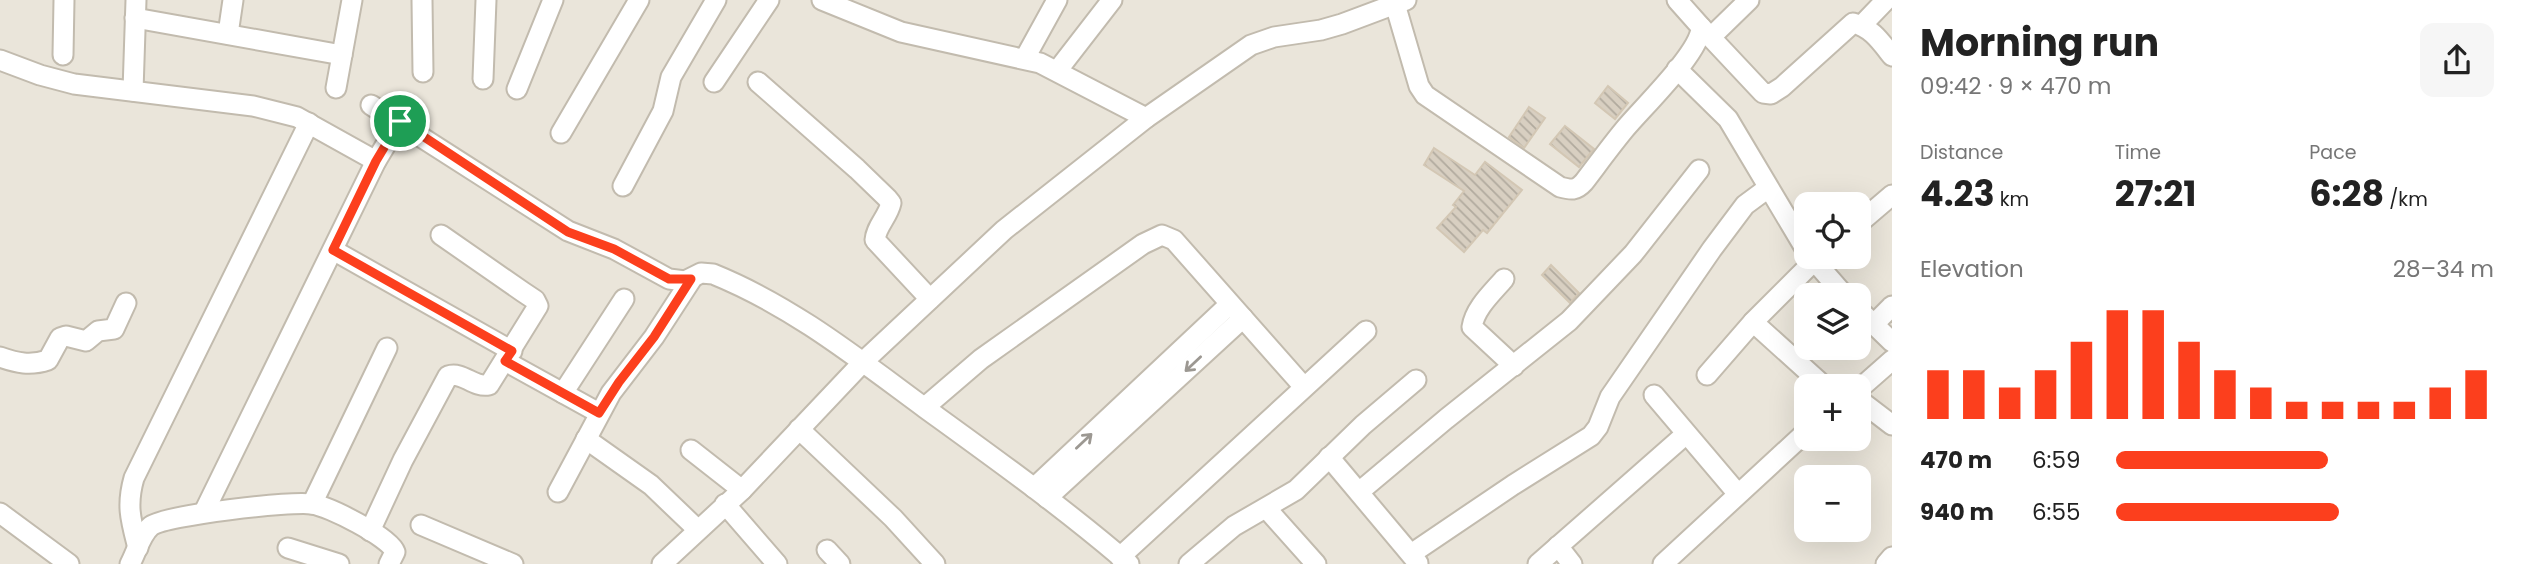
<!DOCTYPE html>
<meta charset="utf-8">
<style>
:root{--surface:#fff;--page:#f6f6f6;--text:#222;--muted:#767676;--accent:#fc3f1d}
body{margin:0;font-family:Poppins,sans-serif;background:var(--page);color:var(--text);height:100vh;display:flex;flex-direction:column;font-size:26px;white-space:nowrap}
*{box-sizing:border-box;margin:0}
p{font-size:23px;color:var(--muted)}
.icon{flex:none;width:38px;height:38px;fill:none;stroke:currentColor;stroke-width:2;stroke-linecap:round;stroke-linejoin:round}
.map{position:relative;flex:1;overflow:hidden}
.sheet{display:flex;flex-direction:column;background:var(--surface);width:630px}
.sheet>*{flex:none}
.fabs{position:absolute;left:1794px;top:192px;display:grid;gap:14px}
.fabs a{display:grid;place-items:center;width:77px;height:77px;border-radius:14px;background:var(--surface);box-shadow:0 7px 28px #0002;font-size:35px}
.pin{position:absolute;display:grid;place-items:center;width:60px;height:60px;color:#fff;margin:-30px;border:4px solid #fff;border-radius:50%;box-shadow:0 2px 7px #0007}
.round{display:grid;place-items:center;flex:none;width:74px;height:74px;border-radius:14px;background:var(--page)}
.head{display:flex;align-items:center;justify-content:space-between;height:119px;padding:0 28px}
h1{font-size:38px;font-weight:700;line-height:52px}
.figures{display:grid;grid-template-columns:repeat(3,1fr);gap:10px;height:119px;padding:7px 28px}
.figures div{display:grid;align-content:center}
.figures b{font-size:35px;font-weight:700}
.figures small{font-size:19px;font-weight:400}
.figures p{font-size:19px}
.chart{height:196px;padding:14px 28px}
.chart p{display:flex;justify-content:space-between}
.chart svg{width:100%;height:126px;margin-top:7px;stroke:var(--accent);stroke-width:6}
ul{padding:0 28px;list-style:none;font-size:23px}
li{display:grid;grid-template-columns:112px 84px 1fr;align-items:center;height:52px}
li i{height:18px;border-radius:9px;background:var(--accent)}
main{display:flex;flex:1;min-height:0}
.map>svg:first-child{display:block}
</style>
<main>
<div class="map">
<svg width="1892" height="564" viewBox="0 0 1892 564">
<defs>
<pattern id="building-back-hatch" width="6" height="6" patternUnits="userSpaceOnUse" patternTransform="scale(1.75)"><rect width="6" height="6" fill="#d8cfc1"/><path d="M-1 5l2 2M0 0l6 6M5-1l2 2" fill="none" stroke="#b1aa9e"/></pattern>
</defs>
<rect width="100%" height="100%" fill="#f6f3ec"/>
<path fill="#eae5da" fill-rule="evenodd" d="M0 0H1892V564H0ZM1806 205H1858V257H1806ZM1806 296H1858V348H1806ZM1806 387H1858V439H1806ZM1806 478H1858V530H1806Z"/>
<g fill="url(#building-back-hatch)" stroke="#d3c7b4" stroke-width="2">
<path d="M1608 86 1628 103 1615 119 1595 103Z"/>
<path d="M1529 107 1545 118 1524 148 1509 137Z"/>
<path d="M1565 126 1594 149 1579 167 1550 144Z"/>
<path d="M1434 148 1475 175 1485 162 1522 190 1487 233 1483 230 1464 252 1437 228 1456 207 1453 205 1464 191 1424 165Z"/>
<path d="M1551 265 1579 293 1570 303 1542 275Z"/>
</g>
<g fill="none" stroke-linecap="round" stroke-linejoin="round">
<g stroke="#c2bbae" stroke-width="23">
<g id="minor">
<path d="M422 0 423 72"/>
<path d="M822 0 901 32 1040 63 1146 118"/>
<path d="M1395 4 1419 86 1425 95 1560 187C1571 190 1576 191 1584 182 1597 165 1610 147 1624 130 1642 108 1701 52 1701 27L1677 0"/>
<path d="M135 18 342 55"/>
<path d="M1862 25 1886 0"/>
<path d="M1701 27 1763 93 1771 94 1782 87 1853 23C1871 27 1881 42 1892 56"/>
<path d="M228 34 233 0"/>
<path d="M1711 37 1749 0"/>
<path d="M63 55 64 0"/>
<path d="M1025 58 1057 0"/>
<path d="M0 60 40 75 74 84 253 106 297 117 376 161"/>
<path d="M1677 69 1728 119 1806 250"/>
<path d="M1057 71 1112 0"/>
<path d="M483 79 486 0"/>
<path d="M714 82 769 0"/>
<path d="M758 82 857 169 887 198 891 203C888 217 876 226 875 240L930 299"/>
<path d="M336 88 352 0"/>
<path d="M517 89 553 0"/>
<path d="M133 91 136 0"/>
<path d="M371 105 568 231 614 249 669 279 685 281 701 273 713 274C792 306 857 358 925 408 994 458 1064 508 1129 564"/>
<path d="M561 133 639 0"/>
<path d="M623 186 663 111 671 77 716 0"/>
<path d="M1858 224 1892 195"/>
<path d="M333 250 512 351"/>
<path d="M1811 257 1845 296"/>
<path d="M1504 279C1492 293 1475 308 1472 327L1514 366"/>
<path d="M1858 309 1892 342"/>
<path d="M1753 322 1825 387"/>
<path d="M1874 324 1892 306"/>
<path d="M0 357C17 363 30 366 48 360L60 338 66 336 86 341 98 331 114 329 126 303"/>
<path d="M505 361 599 413"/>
<path d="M1707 375 1753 322 1818 257"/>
<path d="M1858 390 1892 360"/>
<path d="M563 393 624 299"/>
<path d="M1654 395 1738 494"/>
<path d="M1858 399 1892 425"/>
<path d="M925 407 981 359 1143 244 1162 235 1174 240 1304 387"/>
<path d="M799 429 893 518 935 564"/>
<path d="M586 439 651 485 698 530"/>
<path d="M691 450 742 490"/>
<path d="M1329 457 1418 563"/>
<path d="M1034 488 1230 304"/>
<path d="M558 492 611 393 654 337 691 280"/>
<path d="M1359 492 1446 419 1569 321 1633 254 1699 170"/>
<path d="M1047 498 1243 318"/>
<path d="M312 504 387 348"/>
<path d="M725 504 777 564"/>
<path d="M1266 508 1316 564"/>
<path d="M204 512 376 161 400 121"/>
<path d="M0 513 69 564"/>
<path d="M421 525 513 564"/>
<path d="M370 531 403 460 448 376C463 371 473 388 489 385L538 306 535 300 523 292 441 235"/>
<path d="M1558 546 1572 564"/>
<path d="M138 548C131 521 126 506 134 478L309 123"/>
<path d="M288 548 339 564"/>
<path d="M827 550 840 564"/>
<path d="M1411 554 1513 485 1591 436 1598 427 1610 397 1712 249 1745 205 1768 188"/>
<path d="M1120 557 1366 331"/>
<path d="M130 564C136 553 141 534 151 526 166 515 291 501 312 504 328 506 390 537 395 552L389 564"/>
<path d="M662 564 742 490 864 361 1004 230 1146 118 1251 45 1274 37 1321 30 1342 24 1406 0"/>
<path d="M1189 564 1234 526 1296 490 1363 425 1416 380"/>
<path d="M1538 564 1686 434"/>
<path d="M1663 564 1806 432"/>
<path d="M1886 564 1892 557"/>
</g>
</g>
<use href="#minor" stroke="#fff" stroke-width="19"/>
</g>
<defs><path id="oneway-shaft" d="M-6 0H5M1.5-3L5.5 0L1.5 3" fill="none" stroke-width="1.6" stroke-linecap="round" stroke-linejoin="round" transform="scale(1.75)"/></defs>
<g stroke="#9c9892">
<use href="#oneway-shaft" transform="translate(1193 364) rotate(137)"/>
<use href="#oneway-shaft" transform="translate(1084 441) rotate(-43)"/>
</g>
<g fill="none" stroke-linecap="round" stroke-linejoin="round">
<g stroke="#fff" stroke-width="14">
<path id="route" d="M400 121 568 232 614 249 669 279H691L654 337 619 382 599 413 505 361 512 351 333 250 376 161Z"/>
</g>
<use href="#route" stroke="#fc3f1d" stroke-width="9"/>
</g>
</svg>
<div class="fabs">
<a><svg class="icon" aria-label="locate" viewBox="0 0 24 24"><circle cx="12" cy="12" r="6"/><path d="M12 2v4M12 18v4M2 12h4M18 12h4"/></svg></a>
<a><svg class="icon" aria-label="layers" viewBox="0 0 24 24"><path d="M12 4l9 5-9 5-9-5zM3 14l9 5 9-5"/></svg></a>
<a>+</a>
<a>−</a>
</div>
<div class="pin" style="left:400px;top:121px;background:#1e9e55"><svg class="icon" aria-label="arrive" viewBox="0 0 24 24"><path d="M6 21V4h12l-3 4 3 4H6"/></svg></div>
</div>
<section class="sheet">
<div class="head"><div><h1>Morning run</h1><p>09:42 · 9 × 470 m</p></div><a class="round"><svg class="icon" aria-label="share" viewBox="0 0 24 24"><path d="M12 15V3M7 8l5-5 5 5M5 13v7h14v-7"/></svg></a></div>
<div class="figures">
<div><p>Distance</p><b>4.23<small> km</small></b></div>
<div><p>Time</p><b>27:21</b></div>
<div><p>Pace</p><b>6:28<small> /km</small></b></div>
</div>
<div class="chart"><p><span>Elevation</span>28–34 m</p>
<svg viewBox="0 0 160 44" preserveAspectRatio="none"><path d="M5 44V27M15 44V27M25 44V33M35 44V27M45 44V17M55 44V6M65 44V6M75 44V17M85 44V27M95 44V33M105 44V38M115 44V38M125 44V38M135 44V38M145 44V33M155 44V27"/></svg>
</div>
<ul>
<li><b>470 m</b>6:59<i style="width:56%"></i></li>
<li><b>940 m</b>6:55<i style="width:59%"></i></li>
</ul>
</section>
</main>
